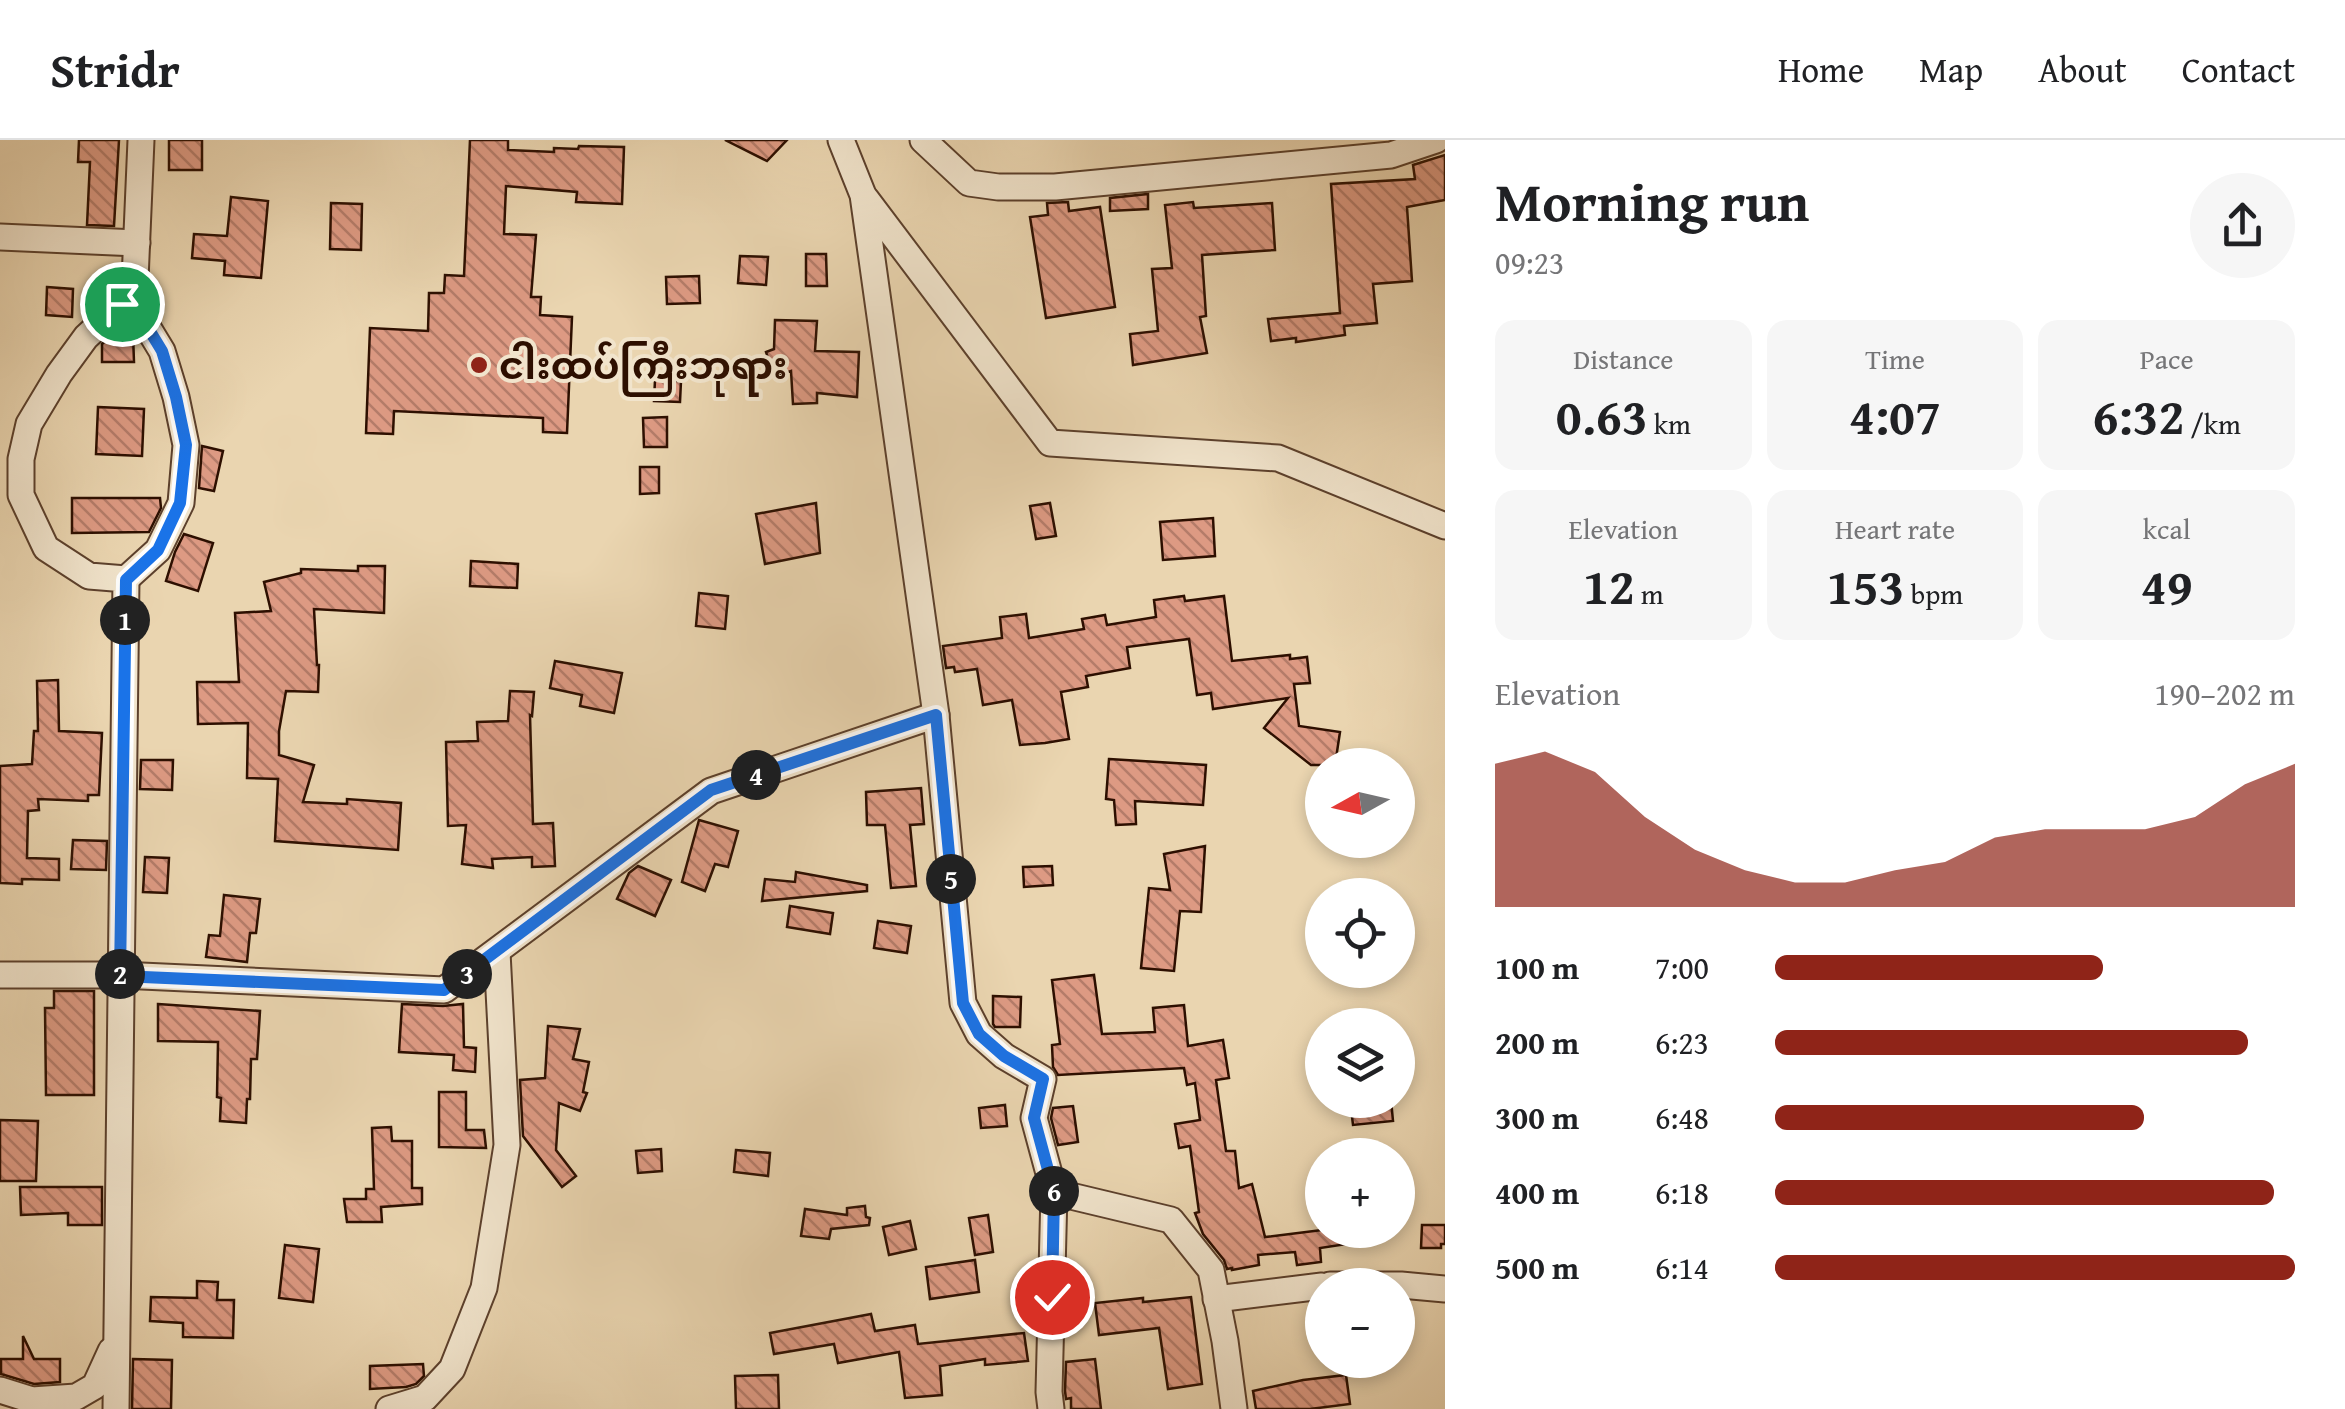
<!DOCTYPE html>
<meta charset="utf-8">
<style>
:root{--surface:#fff;--page:#f6f6f6;--text:#202124;--muted:#757577;--line:#e0e0e0;--accent:#8f2418}
body{margin:0;font-family:"Gentium Book Plus","Noto Sans Myanmar",serif;background:var(--page);color:var(--text);height:100vh;display:flex;flex-direction:column;font-size:38px;white-space:nowrap}
*{box-sizing:border-box;margin:0}
p{font-size:32px;color:var(--muted)}
.icon{flex:none;width:55px;height:55px;fill:none;stroke:currentColor;stroke-width:2;stroke-linecap:round;stroke-linejoin:round}
.map{position:relative;flex:1;overflow:hidden}
.drawer{display:flex;flex-direction:column;background:var(--surface);width:900px}
.drawer>*{flex:none}
.needle{width:65px;rotate:262deg}
.tools{position:absolute;left:1305px;top:608px;display:grid;gap:20px}
.tools a{display:grid;place-items:center;width:110px;height:110px;border-radius:50%;background:var(--surface);box-shadow:0 5px 15px #0003;font-size:50px}
.pin{position:absolute;display:grid;place-items:center;width:85px;height:85px;color:#fff;margin:-42px;border:5px solid #fff;border-radius:50%;box-shadow:0 2px 10px #0007}
.km{position:absolute;width:50px;height:50px;margin:-25px;border-radius:50%;background:#222;color:#fff;font-size:28px;line-height:50px;text-align:center}
.round{display:grid;place-items:center;flex:none;width:105px;height:105px;border-radius:52px;background:var(--page)}
.headline{display:flex;align-items:center;justify-content:space-between;height:170px;padding:0 50px}
h1{font-size:55px;font-weight:700;line-height:75px}
.figures{display:grid;grid-template-columns:repeat(3,1fr);gap:15px;height:170px;padding:10px 50px}
.figures div{display:grid;align-content:center;border-radius:20px;background:var(--page);text-align:center}
.figures b{font-size:50px;font-weight:700}
.figures small{font-size:28px;font-weight:400}
.figures p{font-size:28px}
.chart{height:280px;padding:20px 50px}
.chart p{display:flex;justify-content:space-between}
.chart svg{width:100%;height:180px;margin-top:10px;fill:var(--accent);opacity:.7}
ul{padding:0 50px;list-style:none;font-size:32px}
li{display:grid;grid-template-columns:160px 120px 1fr;align-items:center;height:75px}
li i{height:25px;border-radius:12px;background:var(--accent)}
header{display:flex;align-items:center;gap:60px;box-sizing:border-box;height:140px;padding:0 50px;background:var(--surface);border-bottom:2px solid var(--line)}
header strong{font-size:48px}
nav{display:flex;gap:55px;margin-inline-start:auto;font-size:35px}
main{display:flex;flex:1;min-height:0}
.map>svg:first-child{display:block}
</style>
<header>
<strong>Stridr</strong>
<nav><a>Home</a><a>Map</a><a>About</a><a>Contact</a></nav>
</header>
<main>
<div class="map">
<svg width="1445" height="1269" viewBox="0 0 1445 1269">
<defs>
<pattern id="building-back-hatch" width="6" height="6" patternUnits="userSpaceOnUse" patternTransform="scale(2.5)"><rect width="6" height="6" fill="#dd9a83"/><path d="M-1 5l2 2M0 0l6 6M5-1l2 2" fill="none" stroke="#b47c69"/></pattern>
</defs>
<rect width="100%" height="100%" fill="#ead5b0"/>
<filter id="stains"><feTurbulence type="fractalNoise" baseFrequency=".002" numOctaves="4"/><feColorMatrix values="0 0 0 0 .2 0 0 0 0 .09 0 0 0 0 .02 0 0 0 .5 -.17"/></filter>
<radialGradient id="worn" r=".72"><stop offset=".6" stop-color="#630" stop-opacity="0"/><stop offset="1" stop-color="#630" stop-opacity=".3"/></radialGradient>
<g fill="url(#building-back-hatch)" stroke="#2d0f00" stroke-width="2.5">
<path d="M79 0H119L114 86 87 85 90 22H78Z"/>
<rect x="169" y="0" width="33" height="30"/>
<path d="M470 0H508V10L554 12V8L578 9 579 6 624 7 622 64 576 62 577 52 506 46 504 94 536 95 531 157H541L540 175 572 177 567 293 543 292V278L394 271 393 294 366 293 370 188 428 191 429 153H444L445 135 464 136Z"/>
<path d="M725 0H787L767 21Z"/>
<path d="M1445 15V60L1407 67 1412 141 1373 144 1377 183 1344 186 1345 195 1296 202V198L1271 201 1268 179 1340 173 1331 44 1415 39 1413 25Z"/>
<path d="M1148 54V69L1110 71V58Z"/>
<path d="M231 57 268 61 261 138 224 135 225 121 192 118 194 94 227 96Z"/>
<path d="M1068 62 1069 71 1100 67 1115 167 1046 178 1030 77 1048 75 1047 63Z"/>
<path d="M1193 62 1194 68 1272 63 1275 110 1202 115 1206 176 1200 177 1207 213 1133 225 1130 194 1158 191 1152 129 1172 128 1165 65Z"/>
<path d="M331 63 362 64 361 110 330 109Z"/>
<path d="M806 114H826L827 146H806Z"/>
<path d="M740 116 768 117 766 145 738 143Z"/>
<path d="M699 136 700 163 667 164 666 137Z"/>
<path d="M47 147 73 149 72 177 46 175Z"/>
<path d="M775 180 817 181 815 211 859 212 857 257 817 253V263L793 264 791 231 774 237 766 212 774 209Z"/>
<path d="M114 193 133 194 134 222H102V204Z"/>
<path d="M655 240 681 241 680 262 654 261Z"/>
<path d="M98 267 144 269 142 316 96 314Z"/>
<path d="M667 277V307H644L643 278Z"/>
<path d="M202 306 223 311 214 351 199 348Z"/>
<path d="M640 327H659V353L640 354Z"/>
<path d="M72 358H160L161 368 149 392 72 393Z"/>
<path d="M816 363 820 413 765 424 756 374Z"/>
<path d="M1050 363 1056 396 1036 399 1030 366Z"/>
<path d="M1213 378 1215 416 1163 420 1160 382Z"/>
<path d="M184 394 213 403 198 451 166 441 175 412Z"/>
<path d="M471 421 518 424 517 448 470 446Z"/>
<path d="M358 426H385L384 473 314 469 317 525H319L318 552 286 551 279 591V615L314 625 303 662 347 664V659L401 663 398 710 275 701 278 639 247 638 248 583 198 584 197 542H239L235 473 271 471 264 442 301 433V429L358 431Z"/>
<path d="M699 453 728 456 725 489 696 486Z"/>
<path d="M1184 456 1185 461 1224 456 1232 521 1290 515V519L1307 517 1310 543 1294 544 1299 586 1340 592 1335 625H1311L1264 588 1288 558 1213 569 1211 553 1197 555 1189 499 1127 507 1130 528 1086 536 1088 547 1061 552 1069 599 1045 603 1020 605 1012 560 983 565 977 529 955 532 954 527 946 528 943 506 1002 498 1000 477 1026 474 1029 498 1084 489 1082 479 1105 475 1107 485 1156 477 1154 460Z"/>
<path d="M555 521 622 533 614 573 580 566 582 555 550 548Z"/>
<path d="M58 540 59 591 102 593 99 655H88V661L38 659 39 670 28 671 27 718 59 719V740L22 739V744L0 743V626L32 624 34 591H38L37 541Z"/>
<path d="M510 551 534 552 532 576 530 575 533 684 553 683 555 726 532 727V717L492 719 493 728 462 724 466 685 448 686 446 602 478 601 477 582 508 581Z"/>
<path d="M1109 619 1206 625 1203 665 1135 661 1136 684 1116 685 1114 660 1106 659Z"/>
<path d="M141 620H173L172 650 140 649Z"/>
<path d="M921 648 924 684 910 685 916 746 891 748 885 685H867L866 652Z"/>
<path d="M699 680 738 691 728 727 715 724 705 751 682 742Z"/>
<path d="M73 700 107 701 106 730 71 729Z"/>
<path d="M1205 706 1201 772 1180 771 1174 831 1141 828 1149 748 1170 750 1164 714Z"/>
<path d="M145 717 169 718 167 753 143 752Z"/>
<path d="M638 726 671 740 655 776 617 759 629 733Z"/>
<path d="M1052 726 1053 745 1024 747 1023 727Z"/>
<path d="M796 732 867 745V751L762 761 765 739 795 742Z"/>
<path d="M224 755 260 759 256 793H250L247 822 206 817 209 795 220 796Z"/>
<path d="M790 766 833 773 830 794 787 787Z"/>
<path d="M878 781 911 786 907 813 874 808Z"/>
<path d="M1094 835 1102 894 1155 892 1153 868 1184 865 1188 906 1223 900 1229 938 1216 940 1226 1011H1235L1239 1048 1252 1044 1265 1097 1322 1090H1359L1360 1102 1320 1108 1321 1122 1297 1125 1295 1112 1258 1115 1259 1125 1232 1130V1128L1227 1129 1224 1120 1203 1094 1195 1073 1199 1072 1190 1006 1179 1008 1175 984 1200 980 1195 943 1187 945 1184 928 1058 935 1053 927 1052 905 1060 904 1052 840Z"/>
<path d="M54 851H94V955H46L45 868H54Z"/>
<path d="M993 856 1021 857 1020 887H995L993 884Z"/>
<path d="M158 864 260 871 257 919H251L250 959H247L246 983 220 981 221 958 217 957 218 902 158 901Z"/>
<path d="M402 864 443 866 463 864 464 907 476 908 475 932 453 930 454 915 399 912Z"/>
<path d="M548 886 580 889 573 919 589 922 583 952 587 953 580 971 559 963 556 1010 576 1036 562 1047 523 996 520 940 545 938Z"/>
<path d="M439 952H466V990H484L486 1008 439 1007Z"/>
<path d="M1350 960H1391L1393 981 1353 985Z"/>
<path d="M1005 965 1007 986 981 988 979 968Z"/>
<path d="M1073 966 1078 1002 1058 1005 1051 978 1053 968Z"/>
<path d="M0 980 38 981 36 1041H0Z"/>
<path d="M391 987 392 1001H412V1048H422V1064L381 1067 382 1082H347L344 1059H366V1049H374L372 988Z"/>
<path d="M661 1009 662 1031 638 1033 636 1011Z"/>
<path d="M736 1010 770 1013 768 1036 734 1032Z"/>
<path d="M20 1047H102V1085H68V1073L21 1075Z"/>
<path d="M865 1066 866 1077 870 1078 869 1085 831 1089 829 1099 801 1096 805 1069 847 1075V1068Z"/>
<path d="M988 1075 993 1112 975 1115 969 1078Z"/>
<path d="M910 1081 916 1109 889 1115 883 1087Z"/>
<path d="M1422 1085H1445V1104H1441V1108H1421Z"/>
<path d="M285 1105 319 1109 313 1162 279 1158Z"/>
<path d="M975 1120 979 1152 930 1159 926 1127Z"/>
<path d="M197 1141 218 1142 217 1160H234L233 1198 183 1197V1183L150 1181 151 1157 197 1158Z"/>
<path d="M1191 1157 1202 1244 1168 1249 1159 1188 1099 1195 1095 1163 1143 1158V1162Z"/>
<path d="M871 1174 875 1191 915 1185 918 1204 1024 1193 1028 1221 985 1225V1219L940 1226 942 1255 905 1258 899 1212 838 1223 834 1204 774 1214 770 1193Z"/>
<path d="M23 1196 34 1219H60V1242L34 1244 1 1234V1219H23Z"/>
<path d="M133 1219 172 1220 171 1269H132Z"/>
<path d="M1095 1219 1101 1269H1071V1258L1066 1259 1065 1251 1066 1222Z"/>
<path d="M423 1224 424 1236 416 1244 406 1247 370 1249V1226Z"/>
<path d="M778 1235 779 1269H736L735 1236Z"/>
<path d="M1346 1235 1350 1264 1310 1269H1256L1253 1251 1303 1240Z"/>
</g>
<g fill="none" stroke-linecap="round" stroke-linejoin="round">
<g stroke="#5c402c" stroke-width="29">
<g id="minor">
<path d="M841 0 863 55 936 575 963 863 979 894 1004 916 1043 939 1034 978 1054 1052 1049 1252 1051 1269"/>
<path d="M923 0 969 43 998 47H1055L1391 15 1436 0"/>
<path d="M866 59 1050 303 1278 318 1445 386"/>
<path d="M0 97 137 103"/>
<path d="M122 164 145 183 162 211 176 257 186 305 181 363 158 410 126 439"/>
<path d="M0 835H120L444 850 711 651 936 575"/>
<path d="M1054 1052 1171 1080 1211 1130 1225 1201 1234 1269"/>
<path d="M1330 1145H1401L1445 1149"/>
<path d="M1216 1159 1322 1146"/>
<path d="M0 1250 32 1260 76 1257 95 1246 111 1211H113"/>
<path d="M116 1269 126 439 89 436 46 408 21 355V319L29 284 59 234 86 197 122 164 135 140 141 0"/>
<path d="M389 1269 425 1258 452 1229 484 1148 507 1005 497 812"/>
</g>
</g>
<use href="#minor" stroke="#f1e4cc" stroke-width="25"/>
</g>
<g fill="none" stroke-linecap="round" stroke-linejoin="round">
<g stroke="#fff" stroke-width="20">
<path id="route" d="M122 164 145 183 162 211 176 257 186 305 180 363 158 410 126 440 120 836 444 850 711 650 936 575 963 863 979 894 1004 916 1043 939 1034 978 1054 1052 1052 1157"/>
</g>
<use href="#route" stroke="#1a73e8" stroke-width="12"/>
</g>
<circle fill="#8f2418" stroke="#f1e4cc" stroke-width="4" cx="479" cy="225" r="10"/>
<g text-anchor="middle" dominant-baseline="central" stroke-width="8" stroke-linejoin="round" paint-order="stroke">
<g font-size="38" font-weight="bold" fill="#2d0f00" stroke="#f1e4cc" text-anchor="start">
<text x="499" y="225">ငါးထပ်ကြီးဘုရား</text>
</g>
</g>
<rect width="100%" height="100%" filter="url(#stains)"/>
<rect width="100%" height="100%" fill="url(#worn)"/>
</svg>
<div class="tools">
<a><svg class="needle" viewBox="-14 -14 28 28"><path d="M0-13l5 13h-10z" fill="#e53935"/><path d="M0 13l5-13h-10z" fill="#757577"/></svg></a>
<a><svg class="icon" aria-label="locate" viewBox="0 0 24 24"><circle cx="12" cy="12" r="6"/><path d="M12 2v4M12 18v4M2 12h4M18 12h4"/></svg></a>
<a><svg class="icon" aria-label="layers" viewBox="0 0 24 24"><path d="M12 4l9 5-9 5-9-5zM3 14l9 5 9-5"/></svg></a>
<a>+</a>
<a>−</a>
</div>
<div class="pin" style="left:122px;top:164px;background:#1e9e55"><svg class="icon" aria-label="arrive" viewBox="0 0 24 24"><path d="M6 21V4h12l-3 4 3 4H6"/></svg></div>
<div class="pin" style="left:1052px;top:1157px;background:#d93025"><svg class="icon" aria-label="check" viewBox="0 0 24 24"><path d="M5 12l5 5 9-10"/></svg></div>
<b class="km" style="left:125px;top:480px">1</b>
<b class="km" style="left:120px;top:834px">2</b>
<b class="km" style="left:467px;top:834px">3</b>
<b class="km" style="left:756px;top:635px">4</b>
<b class="km" style="left:951px;top:739px">5</b>
<b class="km" style="left:1054px;top:1051px">6</b>
</div>
<section class="drawer">
<div class="headline"><div><h1>Morning run</h1><p>09:23</p></div><a class="round"><svg class="icon" aria-label="share" viewBox="0 0 24 24"><path d="M12 15V3M7 8l5-5 5 5M5 13v7h14v-7"/></svg></a></div>
<div class="figures">
<div><p>Distance</p><b>0.63<small> km</small></b></div>
<div><p>Time</p><b>4:07</b></div>
<div><p>Pace</p><b>6:32<small> /km</small></b></div>
</div>
<div class="figures">
<div><p>Elevation</p><b>12<small> m</small></b></div>
<div><p>Heart rate</p><b>153<small> bpm</small></b></div>
<div><p>kcal</p><b>49</b></div>
</div>
<div class="chart"><p><span>Elevation</span>190–202 m</p>
<svg viewBox="0 0 160 44" preserveAspectRatio="none"><path d="M0 44V9L10 6L20 11L30 22L40 30L50 35L60 38L70 38L80 35L90 33L100 27L110 25L120 25L130 25L140 22L150 14L160 9V44z"/></svg>
</div>
<ul>
<li><b>100 m</b>7:00<i style="width:63%"></i></li>
<li><b>200 m</b>6:23<i style="width:91%"></i></li>
<li><b>300 m</b>6:48<i style="width:71%"></i></li>
<li><b>400 m</b>6:18<i style="width:96%"></i></li>
<li><b>500 m</b>6:14<i style="width:100%"></i></li>
</ul>
</section>
</main>
